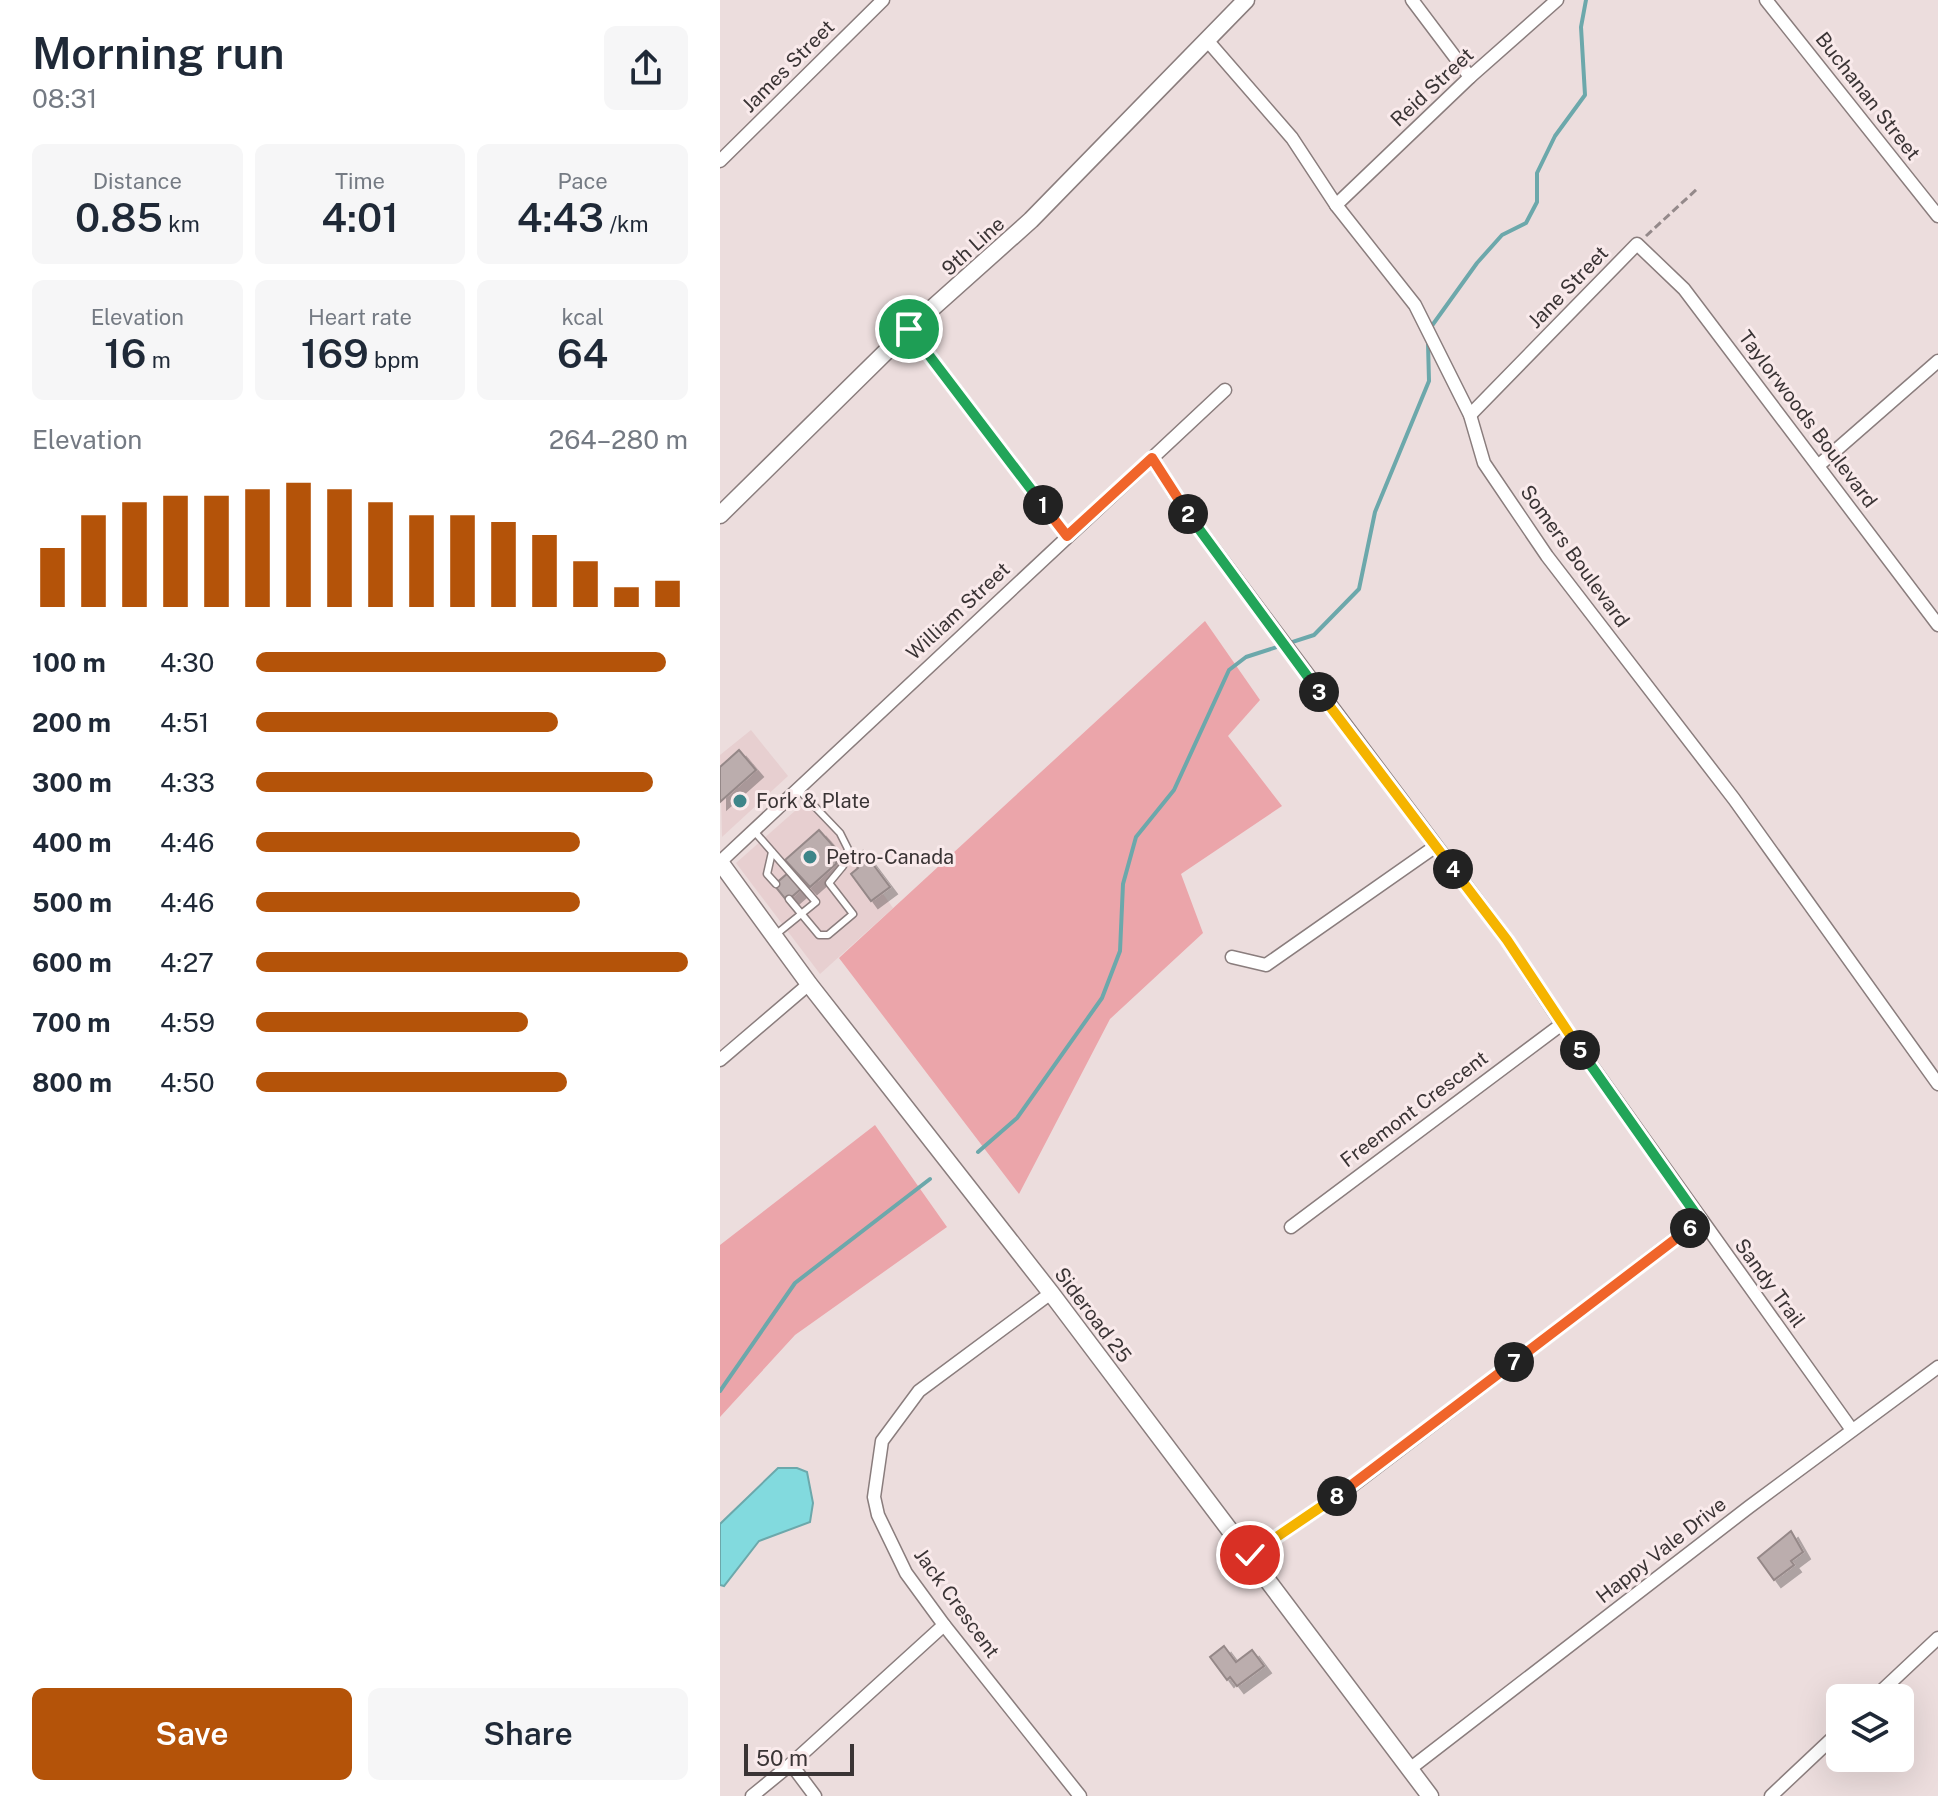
<!DOCTYPE html>
<meta charset="utf-8">
<style>
:root{--surface:#fff;--page:#f6f6f7;--text:#1f2937;--muted:#747a83;--accent:#b45309}
body{margin:0;font-family:"Public Sans",sans-serif;background:var(--page);color:var(--text);height:100vh;display:flex;flex-direction:column;font-size:30px;white-space:nowrap}
*{box-sizing:border-box;margin:0}
p{font-size:26px;color:var(--muted)}
.icon{flex:none;width:44px;height:44px;fill:none;stroke:currentColor;stroke-width:2;stroke-linecap:round;stroke-linejoin:round}
.map{position:relative;flex:1;overflow:hidden}
.drawer{display:flex;flex-direction:column;background:var(--surface);width:720px}
.drawer>*{flex:none}
.fabs{position:absolute;left:1106px;top:1684px;display:grid;gap:16px}
.fabs a{display:grid;place-items:center;width:88px;height:88px;border-radius:12px;background:var(--surface);box-shadow:0 8px 32px #0002;font-size:40px}
.scale{position:absolute;left:24px;bottom:20px;width:110px;box-sizing:border-box;padding-left:8px;border:4px solid #3a3435;border-top:0;font-size:22px;line-height:28px;white-space:nowrap;color:#3a3435;-webkit-text-stroke:6px #f9eaeb;paint-order:stroke}
.pin{position:absolute;display:grid;place-items:center;width:68px;height:68px;color:#fff;margin:-34px;border:4px solid #fff;border-radius:50%;box-shadow:0 2px 8px #0007}
.km{position:absolute;width:40px;height:40px;margin:-20px;border-radius:50%;background:#222;color:#fff;font-size:22px;line-height:40px;text-align:center}
.round{display:grid;place-items:center;flex:none;width:84px;height:84px;border-radius:12px;background:var(--page)}
.summary{display:flex;align-items:center;justify-content:space-between;height:136px;padding:0 32px}
h1{font-size:44px;font-weight:600;line-height:60px}
.metrics{display:grid;grid-template-columns:repeat(3,1fr);gap:12px;height:136px;padding:8px 32px}
.metrics div{display:grid;align-content:center;border-radius:12px;background:var(--page);text-align:center}
.metrics b{font-size:40px;font-weight:600}
.metrics small{font-size:22px;font-weight:400}
.metrics p{font-size:22px}
.chart{height:224px;padding:16px 32px}
.chart p{display:flex;justify-content:space-between}
.chart svg{width:100%;height:144px;margin-top:8px;stroke:var(--accent);stroke-width:6}
.button{display:flex;gap:16px;margin-top:auto;padding:16px 32px}
.button a{flex:1;height:92px;border-radius:12px;background:var(--accent);color:#fff;font-size:32px;font-weight:600;line-height:92px;text-align:center}
.button a+a{background:var(--page);color:var(--text)}
ul{padding:0 32px;list-style:none;font-size:26px}
li{display:grid;grid-template-columns:128px 96px 1fr;align-items:center;height:60px}
li i{height:20px;border-radius:10px;background:var(--accent)}
main{display:flex;flex:1;min-height:0}
.map>svg:first-child{display:block}
</style>
<main>
<section class="drawer">
<div class="summary"><div><h1>Morning run</h1><p>08:31</p></div><a class="round"><svg class="icon" aria-label="share" viewBox="0 0 24 24"><path d="M12 15V3M7 8l5-5 5 5M5 13v7h14v-7"/></svg></a></div>
<div class="metrics">
<div><p>Distance</p><b>0.85<small> km</small></b></div>
<div><p>Time</p><b>4:01</b></div>
<div><p>Pace</p><b>4:43<small> /km</small></b></div>
</div>
<div class="metrics">
<div><p>Elevation</p><b>16<small> m</small></b></div>
<div><p>Heart rate</p><b>169<small> bpm</small></b></div>
<div><p>kcal</p><b>64</b></div>
</div>
<div class="chart"><p><span>Elevation</span>264–280 m</p>
<svg viewBox="0 0 160 44" preserveAspectRatio="none"><path d="M5 44V26M15 44V16M25 44V12M35 44V10M45 44V10M55 44V8M65 44V6M75 44V8M85 44V12M95 44V16M105 44V16M115 44V18M125 44V22M135 44V30M145 44V38M155 44V36"/></svg>
</div>
<ul>
<li><b>100 m</b>4:30<i style="width:95%"></i></li>
<li><b>200 m</b>4:51<i style="width:70%"></i></li>
<li><b>300 m</b>4:33<i style="width:92%"></i></li>
<li><b>400 m</b>4:46<i style="width:75%"></i></li>
<li><b>500 m</b>4:46<i style="width:75%"></i></li>
<li><b>600 m</b>4:27<i style="width:100%"></i></li>
<li><b>700 m</b>4:59<i style="width:63%"></i></li>
<li><b>800 m</b>4:50<i style="width:72%"></i></li>
</ul>
<div class="button"><a>Save</a><a>Share</a></div>
</section>
<div class="map">
<svg width="1218" height="1796" viewBox="0 0 1218 1796">
<defs>
<filter id="shadow"><feDropShadow dx="7" dy="7" stdDeviation="0" flood-color="#0004"/></filter>
</defs>
<rect width="100%" height="100%" fill="#ecdddd"/>
<g fill="#e7cfd0">
<path d="M31 730 68 776 2 837 0 755Z"/>
<path d="M93 795 173 908 100 974 16 863Z"/>
</g>
<g fill="#eba5aa">
<path d="M485 621 540 700 508 736 562 806 461 874 483 933 390 1019 299 1194 119 958Z"/>
<path d="M155 1125 227 1227 75 1335 0 1417V1245Z"/>
</g>
<path fill="#82dade" stroke="#6ca8ab" stroke-width="2" d="M58 1468H77L87 1472 93 1503 90 1522 39 1541 4 1586 0 1585V1524Z"/>
<g fill="none" stroke-linecap="round" stroke-linejoin="round">
<g stroke="#6ca8ab" stroke-width="4">
<path d="M711 327 757 263 782 235 806 223 817 202V173L835 136 865 95 861 27 866 0"/>
<path d="M258 1152 297 1118 382 998 400 951 403 884 416 837 454 790 509 670 526 657 594 635 639 589 655 512 709 381 708 343"/>
<path d="M0 1391 75 1283 210 1179"/>
</g>
</g>
<g fill="#bbadad" stroke="#958888" stroke-width="2" filter="url(#shadow)">
<path d="M19 750 36 770 0 802V767Z"/>
<path d="M99 830 115 848 108 854 117 863 90 887 65 860Z"/>
<path d="M143 851 170 887 151 901 131 874 138 868 132 859Z"/>
<path d="M68 873 82 888 67 901 54 885Z"/>
<path d="M1071 1531 1083 1552 1071 1561 1074 1565 1054 1580 1038 1558Z"/>
<path d="M504 1646 516 1662 532 1650 544 1666 517 1686 510 1677 507 1680 490 1657Z"/>
</g>
<g fill="none" stroke-linecap="round" stroke-linejoin="round">
<g stroke="#8a7d7d" stroke-width="9">
<g id="lane">
<path d="M34 831 96 902 54 936"/>
<path d="M52 852 47 874 56 884"/>
<path d="M69 899 99 935H108L133 914 109 883 123 866 128 849 120 833 78 789"/>
</g>
</g>
<g stroke="#8a7d7d" stroke-width="15">
<g id="street">
<path d="M692 0 750 77"/>
<path d="M1046 0 1218 216"/>
<path d="M486 39 572 138 616 205 695 305 750 415 764 463 827 556 1014 799 1218 1084"/>
<path d="M0 161 163 0"/>
<path d="M616 205 750 77 837 0"/>
<path d="M189 329 347 536"/>
<path d="M750 415 917 244 964 289 1218 625"/>
<path d="M432 458 465 510 787 940 842 1024 1132 1430"/>
<path d="M1099 465 1218 361"/>
<path d="M0 862 505 390"/>
<path d="M512 957 546 965 716 846"/>
<path d="M0 1060 89 984"/>
<path d="M571 1227 842 1024"/>
<path d="M331 1293 199 1391 162 1441 154 1497 158 1515 186 1573 224 1625 360 1796"/>
<path d="M530 1555 632 1486 980 1220"/>
<path d="M1154 1698 1218 1638"/>
<path d="M71 1764 95 1796"/>
<path d="M691 1768 1029 1507 1218 1367"/>
<path d="M32 1796 71 1764 224 1625"/>
<path d="M1051 1796 1120 1731"/>
</g>
</g>
<g stroke="#8a7d7d" stroke-width="19">
<g id="secondary">
<path d="M0 515 189 329 311 220 526 0"/>
<path d="M0 862 89 984 331 1293 710 1796"/>
</g>
</g>
<path stroke="#94898a" stroke-width="3" stroke-dasharray="8 4" stroke-linecap="butt" d="M926 236 977 189"/>
<use href="#lane" stroke="#fff" stroke-width="6"/>
<use href="#street" stroke="#fff" stroke-width="12"/>
<use href="#secondary" stroke="#fff" stroke-width="16"/>
</g>
<g fill="none" stroke-linecap="round" stroke-linejoin="round">
<g stroke="#fff" stroke-width="16">
<path id="split-1" d="M189 329 323 505"/>
</g>
<g stroke="#fff" stroke-width="16">
<path id="split-2" d="M323 505 347 536 432 458 468 514"/>
</g>
<g stroke="#fff" stroke-width="16">
<path id="split-3" d="M468 514 599 692"/>
</g>
<g stroke="#fff" stroke-width="16">
<path id="split-4" d="M599 692 733 869"/>
</g>
<g stroke="#fff" stroke-width="16">
<path id="split-5" d="M733 869 787 940 860 1050"/>
</g>
<g stroke="#fff" stroke-width="16">
<path id="split-6" d="M860 1050 980 1220 970 1228"/>
</g>
<g stroke="#fff" stroke-width="16">
<path id="split-7" d="M794 1362 970 1228"/>
</g>
<g stroke="#fff" stroke-width="16">
<path id="split-8" d="M617 1496 794 1362"/>
</g>
<g stroke="#fff" stroke-width="16">
<path id="split-9" d="M530 1555 617 1496"/>
</g>
<use href="#split-1" stroke="#22a559" stroke-width="10"/>
<use href="#split-2" stroke="#f0652b" stroke-width="10"/>
<use href="#split-3" stroke="#22a559" stroke-width="10"/>
<use href="#split-4" stroke="#f5b400" stroke-width="10"/>
<use href="#split-5" stroke="#f5b400" stroke-width="10"/>
<use href="#split-6" stroke="#22a559" stroke-width="10"/>
<use href="#split-7" stroke="#f0652b" stroke-width="10"/>
<use href="#split-8" stroke="#f0652b" stroke-width="10"/>
<use href="#split-9" stroke="#f5b400" stroke-width="10"/>
</g>
<g fill="#3d8589" stroke="#f9eaeb" stroke-width="3">
<circle cx="20" cy="801" r="8"/>
<circle cx="90" cy="857" r="8"/>
</g>
<g text-anchor="middle" dominant-baseline="central" stroke-width="6" stroke-linejoin="round" paint-order="stroke">
<g font-size="20" fill="#3a3435" stroke="#f9eaeb">
<text transform="translate(68 66) rotate(-45)">James Street</text>
<text transform="translate(712 87) rotate(-43)">Reid Street</text>
<text transform="translate(1148 96) rotate(52)">Buchanan Street</text>
<text transform="translate(253 246) rotate(-42)">9th Line</text>
<text transform="translate(848 287) rotate(-46)">Jane Street</text>
<text transform="translate(1088 419) rotate(53)">Taylorwoods Boulevard</text>
<text transform="translate(855 556) rotate(54)">Somers Boulevard</text>
<text transform="translate(238 611) rotate(-43)">William Street</text>
<text transform="translate(694 1109) rotate(-37)">Freemont Crescent</text>
<text transform="translate(1050 1283) rotate(54)">Sandy Trail</text>
<text transform="translate(373 1315) rotate(53)">Sideroad 25</text>
<text transform="translate(941 1550) rotate(-38)">Happy Vale Drive</text>
<text transform="translate(237 1603) rotate(54)">Jack Crescent</text>
</g>
<g font-size="20" fill="#3a3435" stroke="#f9eaeb" text-anchor="start">
<text x="36" y="801">Fork &amp; Plate</text>
<text x="106" y="857">Petro-Canada</text>
</g>
</g>
</svg>
<div class="fabs">
<a><svg class="icon" aria-label="layers" viewBox="0 0 24 24"><path d="M12 4l9 5-9 5-9-5zM3 14l9 5 9-5"/></svg></a>
</div>
<div class="scale">50 m</div>
<div class="pin" style="left:189px;top:329px;background:#1e9e55"><svg class="icon" aria-label="arrive" viewBox="0 0 24 24"><path d="M6 21V4h12l-3 4 3 4H6"/></svg></div>
<div class="pin" style="left:530px;top:1555px;background:#d93025"><svg class="icon" aria-label="check" viewBox="0 0 24 24"><path d="M5 12l5 5 9-10"/></svg></div>
<b class="km" style="left:323px;top:505px">1</b>
<b class="km" style="left:468px;top:514px">2</b>
<b class="km" style="left:599px;top:692px">3</b>
<b class="km" style="left:733px;top:869px">4</b>
<b class="km" style="left:860px;top:1050px">5</b>
<b class="km" style="left:970px;top:1228px">6</b>
<b class="km" style="left:794px;top:1362px">7</b>
<b class="km" style="left:617px;top:1496px">8</b>
</div>
</main>
